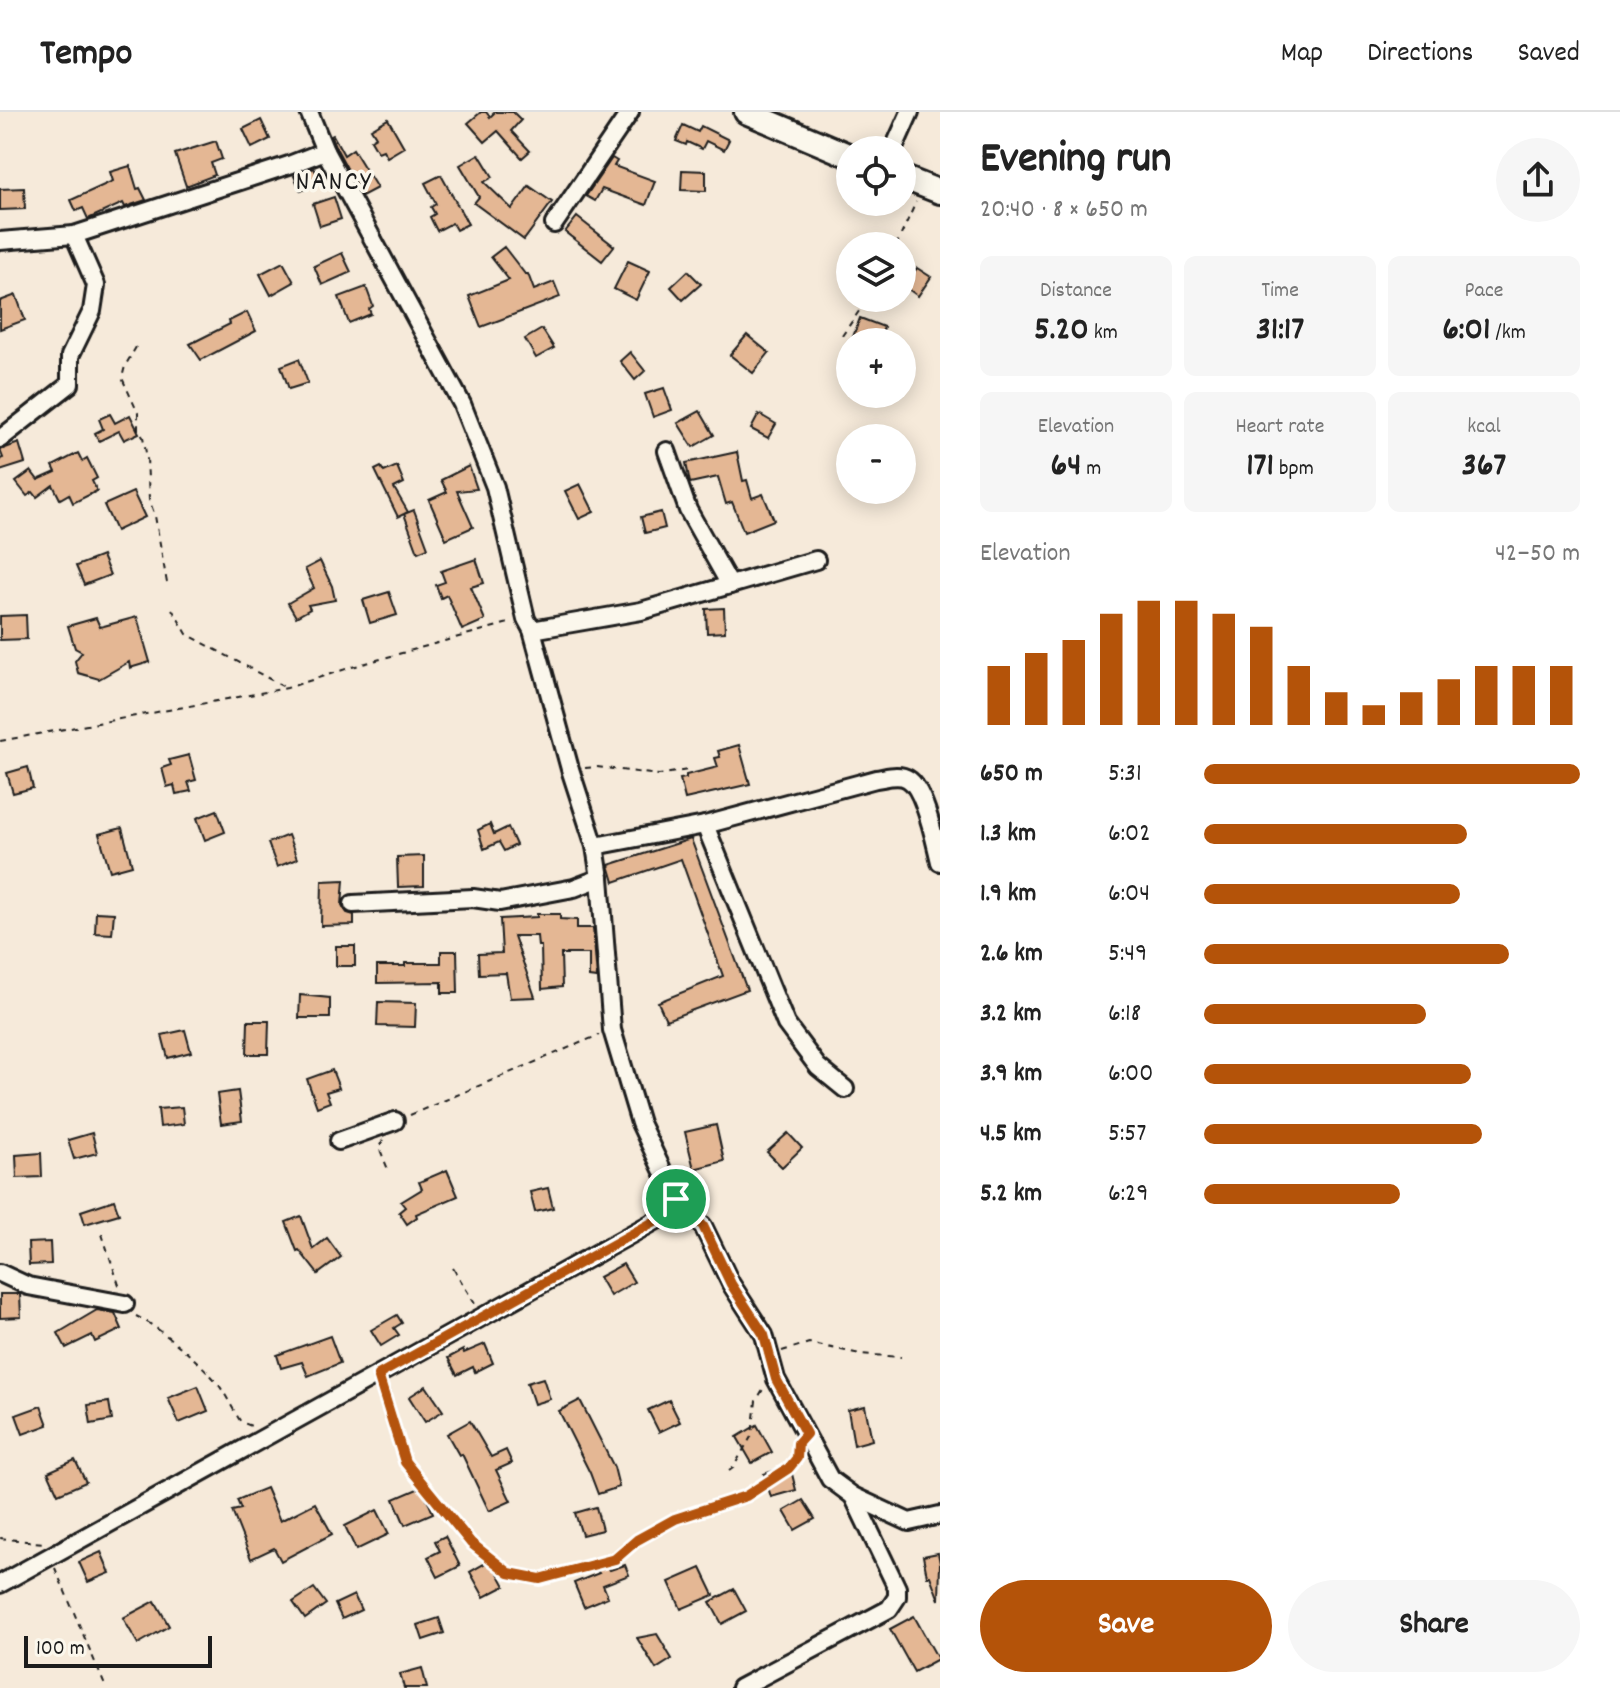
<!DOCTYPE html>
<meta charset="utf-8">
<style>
:root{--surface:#fff;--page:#f6f6f6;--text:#222;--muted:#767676;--line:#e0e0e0;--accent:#b45309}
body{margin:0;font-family:Dekko,sans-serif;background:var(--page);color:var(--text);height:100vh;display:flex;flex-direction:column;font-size:30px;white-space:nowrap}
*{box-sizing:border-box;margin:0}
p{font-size:26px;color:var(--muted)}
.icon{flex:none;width:44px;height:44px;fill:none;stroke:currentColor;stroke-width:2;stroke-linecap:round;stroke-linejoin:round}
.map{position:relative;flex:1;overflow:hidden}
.sheet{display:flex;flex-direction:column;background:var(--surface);width:680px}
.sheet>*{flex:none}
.controls{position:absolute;left:836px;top:24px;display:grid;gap:16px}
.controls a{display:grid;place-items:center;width:80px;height:80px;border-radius:50%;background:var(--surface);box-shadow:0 4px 20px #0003;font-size:40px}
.scale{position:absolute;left:24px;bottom:20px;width:188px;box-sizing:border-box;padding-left:8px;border:4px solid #1c1c1c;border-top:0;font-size:22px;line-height:28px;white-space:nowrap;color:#1c1c1c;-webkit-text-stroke:6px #fbf7ec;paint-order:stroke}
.pin{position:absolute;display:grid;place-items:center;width:68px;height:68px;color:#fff;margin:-34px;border:4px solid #fff;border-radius:50%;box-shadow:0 2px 8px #0007}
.round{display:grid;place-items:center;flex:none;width:84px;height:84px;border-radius:42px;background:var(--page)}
.headline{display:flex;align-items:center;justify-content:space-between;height:136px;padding:0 40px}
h1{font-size:44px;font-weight:700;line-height:60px}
.figures{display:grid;grid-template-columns:repeat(3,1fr);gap:12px;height:136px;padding:8px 40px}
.figures div{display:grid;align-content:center;border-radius:12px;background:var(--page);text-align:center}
.figures b{font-size:34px;font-weight:700}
.figures small{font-size:22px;font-weight:400}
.figures p{font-size:22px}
.chart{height:224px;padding:16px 40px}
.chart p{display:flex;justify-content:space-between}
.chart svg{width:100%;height:144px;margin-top:8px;stroke:var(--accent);stroke-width:6}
.cta{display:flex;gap:16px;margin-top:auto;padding:16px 40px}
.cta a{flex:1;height:92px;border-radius:48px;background:var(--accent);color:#fff;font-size:32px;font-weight:700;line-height:92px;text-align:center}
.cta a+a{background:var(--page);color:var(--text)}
ul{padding:0 40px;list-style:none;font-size:26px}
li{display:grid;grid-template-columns:128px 96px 1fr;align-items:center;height:60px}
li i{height:20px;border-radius:10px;background:var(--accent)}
header{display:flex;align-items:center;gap:48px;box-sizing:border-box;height:112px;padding:0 40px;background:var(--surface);border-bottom:2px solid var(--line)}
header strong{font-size:38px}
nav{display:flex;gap:44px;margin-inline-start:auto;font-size:28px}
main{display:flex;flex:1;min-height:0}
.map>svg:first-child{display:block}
</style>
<header>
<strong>Tempo</strong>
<nav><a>Map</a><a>Directions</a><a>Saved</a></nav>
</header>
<main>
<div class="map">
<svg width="940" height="1576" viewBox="0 0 940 1576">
<rect width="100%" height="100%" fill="#f6eada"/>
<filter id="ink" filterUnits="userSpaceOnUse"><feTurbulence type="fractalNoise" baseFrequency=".0125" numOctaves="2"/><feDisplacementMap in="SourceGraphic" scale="16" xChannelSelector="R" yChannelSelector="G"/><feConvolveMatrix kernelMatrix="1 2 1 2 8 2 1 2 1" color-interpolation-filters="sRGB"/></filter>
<g filter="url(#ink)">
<g fill="#e4b794" stroke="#1c1c1c" stroke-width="2">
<path d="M481 0H486L490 5 495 0H513L521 8 511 19 530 39 522 46 498 19 485 30 468 11Z"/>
<path d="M388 7 404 35 387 45 383 38 378 40 371 28 376 25 371 17Z"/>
<path d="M261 8 270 27 252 36 243 17Z"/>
<path d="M683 13 698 20 701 14 729 28 724 38 706 29 702 37 687 30 686 33 676 29Z"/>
<path d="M333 23 344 43 353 37 377 76 362 84 335 34 331 24Z"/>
<path d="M216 29 222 47 211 51 215 63 186 74 175 42Z"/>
<path d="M479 42 493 65 484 70 512 97 529 74 552 90 524 128 474 91 479 85 460 53Z"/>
<path d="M612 46 617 49 614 54 655 69 646 93 602 77 595 89 586 84Z"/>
<path d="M130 54 137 77 140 76 146 88 125 95 123 91 88 107 83 96 76 99 71 88 113 69 110 60Z"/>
<path d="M314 56 321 70 301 79 294 64Z"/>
<path d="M682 58 706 59V79L681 78Z"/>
<path d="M441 63 468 112 456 118 452 111 437 119 430 105 435 102 431 95 436 92 425 71Z"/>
<path d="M24 76 25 97 0 98V77Z"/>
<path d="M334 85 341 107 320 114 313 92Z"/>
<path d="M577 105 614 134 602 149 565 120Z"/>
<path d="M504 135 525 162H528L534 178 554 170 560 185 481 215 469 184 509 168 491 145Z"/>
<path d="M342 141 351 160 322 173 314 154Z"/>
<path d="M628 149 650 159 636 188 614 177Z"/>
<path d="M283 150 294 170 271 183 260 162Z"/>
<path d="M917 156 931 165 918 184 904 174Z"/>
<path d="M688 159 701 172 683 188 671 175Z"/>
<path d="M366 175 373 194 369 197 371 202 349 211 339 185Z"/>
<path d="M16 183 25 208 0 217V189Z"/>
<path d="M247 200 256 219 201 248 190 232 230 212 229 209Z"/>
<path d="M860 206 884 215 879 230H868L853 225Z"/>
<path d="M542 217 554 236 536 246 525 227Z"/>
<path d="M747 223 769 241 753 261 730 243Z"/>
<path d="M630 240 645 259 635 268 620 249Z"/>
<path d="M299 247 308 271 289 277 281 254Z"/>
<path d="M664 276 672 298 653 305 645 282Z"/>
<path d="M700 299 714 323 693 335 678 311Z"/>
<path d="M110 302 115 311 130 303 139 321 124 328 119 319 99 329 95 321 103 317 99 307Z"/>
<path d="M759 302 776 312 768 326 751 317Z"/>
<path d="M19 331 25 351 0 359V347L3 346 0 338Z"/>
<path d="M737 340 743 369 747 368 752 386 763 382 774 408 744 420 732 390 726 392 718 365 690 371 686 351Z"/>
<path d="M78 341 82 349 87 346 97 366 92 369 97 379 73 391 69 382 60 387 53 373 37 385 33 380 27 384 16 370 31 359 38 368 56 360 53 354Z"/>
<path d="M397 354 404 371 394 376 408 400 404 402 414 398 428 436 418 440 404 402 398 405 375 358 381 355 384 360Z"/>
<path d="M469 354 477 377 457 379 473 415 446 427 429 388 447 380 441 368Z"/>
<path d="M580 372 594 400 579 407 565 379Z"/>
<path d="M133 380 145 405 116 419 104 393Z"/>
<path d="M661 400 665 416 645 421 641 405Z"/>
<path d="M102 444 110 463 84 473 76 454Z"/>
<path d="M476 447 484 471 471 475 485 508 462 518 447 483 441 486 436 473 445 470 441 459Z"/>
<path d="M320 449 332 474 335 488 308 493 310 497 296 505 288 491 314 476 305 457Z"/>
<path d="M389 480 397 503 370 511 363 488Z"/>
<path d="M724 496 725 520 707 521 706 497Z"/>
<path d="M26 503 27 527 0 528V504Z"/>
<path d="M137 505 150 550 130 556 129 550 99 567 78 561 75 549 82 540 75 536 68 514 96 506 100 515Z"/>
<path d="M739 633 750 672 685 687 680 667 686 666V663L718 655 715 646 720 645 718 639Z"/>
<path d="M189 643 196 668 188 670 191 679 176 682 174 673 167 675 162 656 171 653 169 648Z"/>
<path d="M28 655 33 676 13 681 7 661Z"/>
<path d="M217 698 225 720 205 728 197 706Z"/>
<path d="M490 712 494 722 508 715 516 733 504 739 499 730 484 737 478 718Z"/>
<path d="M122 716 132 753 110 759 99 722Z"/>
<path d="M288 723 297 747 277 755 268 731Z"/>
<path d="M691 727 747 878 666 908 658 890 723 864 681 747 614 770 609 753Z"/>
<path d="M424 744V774L398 775 397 745Z"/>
<path d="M344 768 342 793 347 801 354 803V813L321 814 322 769Z"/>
<path d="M96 800 114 801 112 822 95 821Z"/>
<path d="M537 802H560V807L577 808V816H593L597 866 589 865V842H561L562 875 542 877 541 834H538L537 824H514L535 885 510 886 506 861 479 862 478 842 502 841 500 807 537 805Z"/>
<rect x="336" y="834" width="19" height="20"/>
<path d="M441 839H457L458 881H442V870L377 871V854H405V851H441Z"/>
<path d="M300 883 330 886V906H299Z"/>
<path d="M378 890 416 891 415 915 377 914Z"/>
<path d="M248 909H269L268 942H247Z"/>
<path d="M185 918 191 940 168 946 162 923Z"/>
<path d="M332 958 339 976 326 980 330 990 317 995 307 967Z"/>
<path d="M238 979 242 1009 221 1012 217 982Z"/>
<path d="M182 995 184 1012 160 1015 158 997Z"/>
<path d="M716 1013 724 1049 694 1057 685 1020Z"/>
<path d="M92 1021 97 1041 74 1047 68 1028Z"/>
<path d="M788 1021 802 1036 782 1055 767 1040Z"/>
<path d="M41 1041 42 1065 17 1066 16 1043Z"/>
<path d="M447 1058 458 1084 416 1102 417 1105 407 1112 399 1100 405 1095 401 1090 422 1077 419 1070Z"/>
<path d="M548 1076 553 1096 535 1100 530 1080Z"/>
<path d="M114 1088 119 1102 85 1112 81 1099Z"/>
<path d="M301 1104 313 1137 327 1126 341 1145 318 1162 299 1138 297 1139 286 1110Z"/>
<path d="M50 1130 51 1152 29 1153 28 1131Z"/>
<path d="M623 1152 634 1170 610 1184 599 1165Z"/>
<path d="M0 1182H20L21 1205 0 1206Z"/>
<path d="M97 1198 115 1201 122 1217 95 1230 92 1223 66 1236 58 1221Z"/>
<path d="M397 1203 402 1211 394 1216 399 1223 381 1234 371 1218Z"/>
<path d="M330 1224 340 1251 308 1264 302 1250 281 1256 277 1243Z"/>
<path d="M485 1232 493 1251 475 1260 473 1255 457 1263 448 1246 463 1238 464 1241Z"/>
<path d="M543 1266 550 1287 534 1292 527 1271Z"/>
<path d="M198 1274 208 1299 179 1311 168 1286Z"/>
<path d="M426 1274 443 1299 425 1310 409 1285Z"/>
<path d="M580 1288 614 1355 619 1375 598 1382 590 1361 559 1299Z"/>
<path d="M669 1288 680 1310 659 1320 648 1298Z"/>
<path d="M109 1290 112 1308 91 1312 88 1293Z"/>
<path d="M41 1294 48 1313 23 1322 16 1303Z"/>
<path d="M865 1294 872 1328 854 1333 848 1298Z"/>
<path d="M470 1309 491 1345 506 1338 512 1351 496 1358 511 1389 489 1399 462 1342 459 1343 447 1322Z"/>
<path d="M757 1313 772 1340 752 1351 737 1325Z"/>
<path d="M75 1348 86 1370 58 1382 48 1360Z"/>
<path d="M790 1354 796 1378 771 1385 764 1362Z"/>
<path d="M422 1375 433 1401 405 1413 394 1387Z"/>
<path d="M266 1376 280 1409 315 1391 332 1422 281 1449 274 1436 251 1447 232 1399 241 1397 237 1388Z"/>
<path d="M803 1388 815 1407 795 1418 784 1399Z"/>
<path d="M596 1395 602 1418 582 1423 575 1401Z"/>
<path d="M377 1398 389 1422 356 1438 345 1414Z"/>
<path d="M445 1424 460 1454 438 1465 428 1445 440 1439 435 1429Z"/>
<path d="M101 1440 110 1461 88 1470 79 1450Z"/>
<path d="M938 1441 940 1451 939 1488 930 1464H927L923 1444Z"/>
<path d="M491 1448 505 1474 484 1485 470 1460Z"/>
<path d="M605 1451 610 1458 625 1453 629 1463 603 1473 608 1485 584 1495 574 1471 599 1461 596 1457Z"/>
<path d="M701 1456 714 1483 681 1497 669 1470Z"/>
<path d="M314 1476 326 1492 305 1507 293 1490Z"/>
<path d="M734 1477 746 1499 722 1512 710 1490Z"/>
<path d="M354 1483 361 1498 342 1507 335 1492Z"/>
<path d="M155 1489 169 1514 138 1532 123 1506Z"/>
<path d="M914 1504 938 1547 914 1560 890 1517Z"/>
<path d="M439 1506 444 1521 423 1528 418 1513Z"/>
<path d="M657 1522 672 1547 656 1557 637 1526Z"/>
<path d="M422 1556 427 1576H404L400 1562Z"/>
</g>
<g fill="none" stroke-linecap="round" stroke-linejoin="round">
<g stroke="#1c1c1c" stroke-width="22">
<g id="street">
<path d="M309 0 325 39 462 292 495 375 526 507 532 518 570 657 595 734 600 766 612 918 640 1011 676 1087 703 1114 731 1172 764 1223 776 1267 830 1367 853 1384 909 1410 940 1403"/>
<path d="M893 38 910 0"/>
<path d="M554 112 630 0"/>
<path d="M0 129 74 123 289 53 325 39"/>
<path d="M0 327 70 272V244L92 199 96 173 74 123"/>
<path d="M667 339 688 398 730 473"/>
<path d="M532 518 641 499 816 448"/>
<path d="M705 713 786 912 818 955 845 977"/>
<path d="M595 734 705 713 876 667C885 666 899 661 908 667 925 677 935 730 940 750"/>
<path d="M353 792 473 786 500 790 574 776 600 766"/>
<path d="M339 1029 395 1009"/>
<path d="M0 1161 28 1174 125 1192"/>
<path d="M0 1472 657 1108 676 1087"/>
<path d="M740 1576 889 1497 897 1485V1476L853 1384"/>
</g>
</g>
<g stroke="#1c1c1c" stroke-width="28">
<g id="secondary">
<path d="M746 0 850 44"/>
<path d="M902 65 940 80"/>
</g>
</g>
<g stroke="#1c1c1c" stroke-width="2" stroke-dasharray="6 6" stroke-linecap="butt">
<path d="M896 134 916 90"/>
<path d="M842 224 868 186"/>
<path d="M136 235 125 254 122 266 138 301V318L143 325 147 346 149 387 155 404 167 471"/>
<path d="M172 497 187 522 286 576"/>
<path d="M0 629 287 576 352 555 512 510"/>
<path d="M585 656 597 655 659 663 687 658"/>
<path d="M410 1003 599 923"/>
<path d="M383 1028 379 1035 389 1060"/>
<path d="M102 1122 120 1176"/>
<path d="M453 1156 475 1192"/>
<path d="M136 1204C158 1214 204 1253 218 1272 227 1284 233 1298 241 1310L254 1315"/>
<path d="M782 1239 809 1231 860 1242 901 1245"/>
<path d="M382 1276 405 1350 471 1431 509 1461 540 1467 615 1447 637 1428 675 1407 746 1384"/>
<path d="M729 1359 733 1356 752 1323 756 1289 765 1274"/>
<path d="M747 1383C764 1373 795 1360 797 1336"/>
<path d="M0 1426 43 1431"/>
<path d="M55 1456 106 1576"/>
</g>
<use href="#street" stroke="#fbf7ec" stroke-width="16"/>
<use href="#secondary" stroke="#fbf7ec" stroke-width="22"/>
</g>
</g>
<g fill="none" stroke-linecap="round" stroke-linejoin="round" filter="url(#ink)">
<g stroke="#fff" stroke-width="16">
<path id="route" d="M676 1087 703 1114 731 1172 764 1223 776 1267 806 1322 798 1331 797 1346 789 1356 746 1384 675 1407 637 1428 615 1447 540 1467 509 1461 471 1431 405 1350 378 1263 657 1108Z"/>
</g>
<use href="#route" stroke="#b45309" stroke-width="10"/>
</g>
<g text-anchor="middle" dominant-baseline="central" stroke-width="7" stroke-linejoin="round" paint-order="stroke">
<g font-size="28" letter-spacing="2" fill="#1c1c1c" stroke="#fbf7ec">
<text x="334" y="72">NANCY</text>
</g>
</g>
</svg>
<div class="controls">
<a><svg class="icon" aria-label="locate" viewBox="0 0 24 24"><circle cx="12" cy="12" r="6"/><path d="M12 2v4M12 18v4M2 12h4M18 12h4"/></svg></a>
<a><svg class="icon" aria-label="layers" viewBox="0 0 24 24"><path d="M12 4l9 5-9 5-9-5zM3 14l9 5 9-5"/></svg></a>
<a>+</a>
<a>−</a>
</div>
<div class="scale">100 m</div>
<div class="pin" style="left:676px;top:1087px;background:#1e9e55"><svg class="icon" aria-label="arrive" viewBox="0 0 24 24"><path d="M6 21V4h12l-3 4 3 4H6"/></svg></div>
</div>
<section class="sheet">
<div class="headline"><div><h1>Evening run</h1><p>20:40 · 8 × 650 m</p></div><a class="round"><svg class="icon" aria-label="share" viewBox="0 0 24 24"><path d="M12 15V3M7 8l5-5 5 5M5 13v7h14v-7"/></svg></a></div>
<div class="figures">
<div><p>Distance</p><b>5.20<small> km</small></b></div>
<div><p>Time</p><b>31:17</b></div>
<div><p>Pace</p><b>6:01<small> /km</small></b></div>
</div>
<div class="figures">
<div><p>Elevation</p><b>64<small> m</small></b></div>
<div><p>Heart rate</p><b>171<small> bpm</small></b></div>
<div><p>kcal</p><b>367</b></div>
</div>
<div class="chart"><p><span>Elevation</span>42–50 m</p>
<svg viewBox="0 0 160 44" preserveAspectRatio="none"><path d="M5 44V26M15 44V22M25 44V18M35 44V10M45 44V6M55 44V6M65 44V10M75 44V14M85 44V26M95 44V34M105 44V38M115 44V34M125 44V30M135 44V26M145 44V26M155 44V26"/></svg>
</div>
<ul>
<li><b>650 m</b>5:31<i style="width:100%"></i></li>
<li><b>1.3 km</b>6:02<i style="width:70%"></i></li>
<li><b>1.9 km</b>6:04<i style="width:68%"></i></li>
<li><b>2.6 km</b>5:49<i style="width:81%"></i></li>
<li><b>3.2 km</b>6:18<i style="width:59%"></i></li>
<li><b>3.9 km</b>6:00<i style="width:71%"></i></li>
<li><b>4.5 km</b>5:57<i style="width:74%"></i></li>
<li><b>5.2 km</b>6:29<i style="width:52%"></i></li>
</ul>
<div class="cta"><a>Save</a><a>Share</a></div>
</section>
</main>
